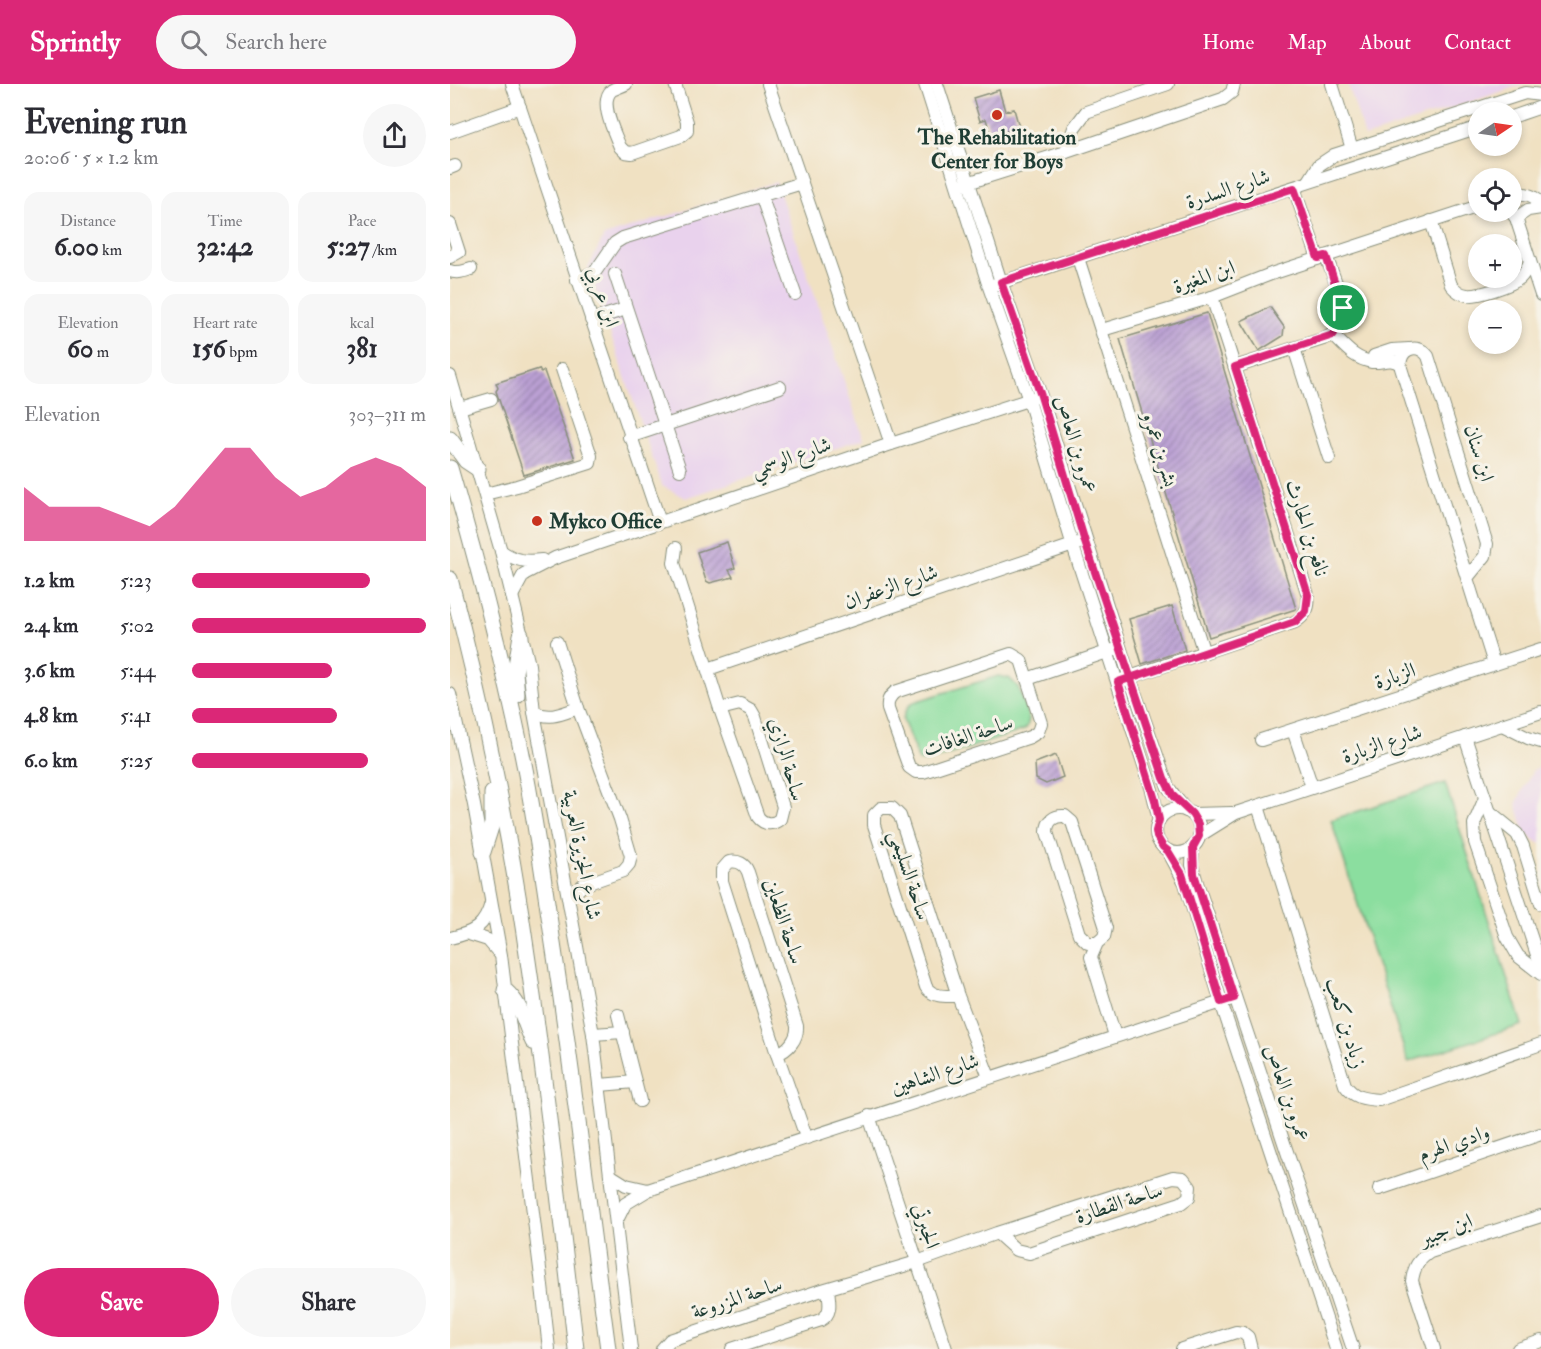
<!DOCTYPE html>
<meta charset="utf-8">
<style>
:root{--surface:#fff;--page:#f7f7f7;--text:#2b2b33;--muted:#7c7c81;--accent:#db2777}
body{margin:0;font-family:"IM FELL Double Pica",Amiri,serif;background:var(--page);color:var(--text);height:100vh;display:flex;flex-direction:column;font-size:22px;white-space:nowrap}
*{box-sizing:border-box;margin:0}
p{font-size:20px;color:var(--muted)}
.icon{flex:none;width:33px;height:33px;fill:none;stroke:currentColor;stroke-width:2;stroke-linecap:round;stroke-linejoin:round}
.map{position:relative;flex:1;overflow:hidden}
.panel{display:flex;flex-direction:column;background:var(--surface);width:450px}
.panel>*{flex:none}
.needle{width:39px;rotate:77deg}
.fabs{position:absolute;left:1018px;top:18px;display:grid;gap:12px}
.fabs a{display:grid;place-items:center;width:54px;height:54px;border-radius:50%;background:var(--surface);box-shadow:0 3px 9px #0003;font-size:30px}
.pin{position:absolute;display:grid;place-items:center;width:51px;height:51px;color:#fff;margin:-26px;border:3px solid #fff;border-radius:50%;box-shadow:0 2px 6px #0007}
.round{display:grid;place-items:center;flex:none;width:63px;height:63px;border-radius:32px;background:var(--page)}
.summary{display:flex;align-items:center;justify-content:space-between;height:102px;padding:0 24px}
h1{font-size:33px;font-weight:700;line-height:45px}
.metrics{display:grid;grid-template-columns:repeat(3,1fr);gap:9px;height:102px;padding:6px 24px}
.metrics div{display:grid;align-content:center;border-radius:15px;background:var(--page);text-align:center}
.metrics b{font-size:26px;font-weight:700}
.metrics small{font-size:16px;font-weight:400}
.metrics p{font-size:16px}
.chart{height:168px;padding:12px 24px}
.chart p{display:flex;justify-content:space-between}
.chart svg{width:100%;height:108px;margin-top:6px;fill:var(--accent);opacity:.7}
.button{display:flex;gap:12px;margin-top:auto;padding:12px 24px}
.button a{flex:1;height:69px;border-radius:36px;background:var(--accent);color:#fff;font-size:24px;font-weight:700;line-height:69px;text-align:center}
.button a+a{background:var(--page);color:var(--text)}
ul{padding:0 24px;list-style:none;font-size:20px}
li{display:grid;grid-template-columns:96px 72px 1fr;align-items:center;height:45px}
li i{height:15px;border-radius:8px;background:var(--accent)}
header{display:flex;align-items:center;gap:36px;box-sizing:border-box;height:84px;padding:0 30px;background:var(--accent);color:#fff}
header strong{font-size:28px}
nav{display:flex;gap:33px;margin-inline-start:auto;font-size:21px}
.search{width:420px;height:54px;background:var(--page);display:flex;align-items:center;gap:15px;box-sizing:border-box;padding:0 21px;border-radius:33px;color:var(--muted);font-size:22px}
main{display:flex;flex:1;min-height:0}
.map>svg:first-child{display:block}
</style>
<header>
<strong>Sprintly</strong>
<div class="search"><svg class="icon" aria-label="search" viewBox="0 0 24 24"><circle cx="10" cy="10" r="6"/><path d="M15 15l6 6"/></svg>Search here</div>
<nav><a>Home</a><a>Map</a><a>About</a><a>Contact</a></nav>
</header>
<main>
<section class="panel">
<div class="summary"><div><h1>Evening run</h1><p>20:06 · 5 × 1.2 km</p></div><a class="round"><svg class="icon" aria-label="share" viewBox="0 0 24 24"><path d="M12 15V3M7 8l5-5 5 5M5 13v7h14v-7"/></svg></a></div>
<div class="metrics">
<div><p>Distance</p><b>6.00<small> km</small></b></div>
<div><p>Time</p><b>32:42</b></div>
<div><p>Pace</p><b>5:27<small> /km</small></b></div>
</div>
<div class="metrics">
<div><p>Elevation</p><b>60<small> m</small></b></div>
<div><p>Heart rate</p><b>156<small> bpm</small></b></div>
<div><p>kcal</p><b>381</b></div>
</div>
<div class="chart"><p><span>Elevation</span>303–311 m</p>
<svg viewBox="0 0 160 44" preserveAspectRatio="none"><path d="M0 44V22L10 30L20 30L30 30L40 34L50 38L60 30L70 18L80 6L90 6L100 18L110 26L120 22L130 14L140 10L150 14L160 22V44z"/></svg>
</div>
<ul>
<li><b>1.2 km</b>5:23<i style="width:76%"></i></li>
<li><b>2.4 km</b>5:02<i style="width:100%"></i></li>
<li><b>3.6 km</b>5:44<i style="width:60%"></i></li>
<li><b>4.8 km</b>5:41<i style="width:62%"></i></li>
<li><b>6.0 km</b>5:25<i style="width:75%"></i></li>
</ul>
<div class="button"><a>Save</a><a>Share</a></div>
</section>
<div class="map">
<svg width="1091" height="1265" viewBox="0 0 1091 1265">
<defs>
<pattern id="building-hatch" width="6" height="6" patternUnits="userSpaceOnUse" patternTransform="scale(1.5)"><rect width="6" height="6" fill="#bba0d4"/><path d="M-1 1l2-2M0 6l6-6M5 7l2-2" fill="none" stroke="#9784ad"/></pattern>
</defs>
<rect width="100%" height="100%" fill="#f7f3e8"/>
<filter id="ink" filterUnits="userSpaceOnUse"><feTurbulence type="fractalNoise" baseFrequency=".0167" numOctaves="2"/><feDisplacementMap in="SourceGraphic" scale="12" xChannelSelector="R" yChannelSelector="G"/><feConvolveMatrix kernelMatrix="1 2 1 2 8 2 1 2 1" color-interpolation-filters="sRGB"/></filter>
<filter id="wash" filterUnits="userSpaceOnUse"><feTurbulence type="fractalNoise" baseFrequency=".008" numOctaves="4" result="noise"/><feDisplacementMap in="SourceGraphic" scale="24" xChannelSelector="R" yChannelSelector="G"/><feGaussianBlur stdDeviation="1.35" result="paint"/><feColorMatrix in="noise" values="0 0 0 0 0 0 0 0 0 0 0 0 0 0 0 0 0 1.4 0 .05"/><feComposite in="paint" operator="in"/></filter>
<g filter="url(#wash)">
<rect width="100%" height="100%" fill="#f0e1c2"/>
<g fill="#e9d2ed">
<path d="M898 0H1074L915 53Z"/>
<path d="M326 98 414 355 236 414 212 402 138 184 154 152Z"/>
<path d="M1091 683V760L1075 749 1066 720 1083 686Z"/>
</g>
<g fill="#8bde9f" stroke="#558e6a" stroke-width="1.5">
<path d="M548 592 559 594 568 603 579 635 577 643 574 646 476 678 469 677 453 636C454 627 457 622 464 618Z"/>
<path d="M995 699 1072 941 958 978 881 736Z"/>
</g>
<g id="blocks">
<g fill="url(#building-hatch)">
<path d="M549 6 555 27 564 25 569 43 541 52 536 35 530 37 523 14Z"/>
<path d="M820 223 834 243 833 252 809 267 791 237Z"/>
<path d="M757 229 846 525 759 553 670 255Z"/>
<path d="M89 285 91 289 94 287 125 375 74 391 46 307 48 304 46 299Z"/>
<path d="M277 458 285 484 279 486 283 493 260 499 256 497 247 468Z"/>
<path d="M722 522 735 566 692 580 679 535Z"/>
<path d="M606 671 613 693 596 700 586 695 585 679Z"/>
</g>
</g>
</g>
<g filter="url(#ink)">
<use href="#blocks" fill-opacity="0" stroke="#888f7b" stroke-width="1.5"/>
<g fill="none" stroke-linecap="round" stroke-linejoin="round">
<g stroke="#888f7b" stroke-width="14">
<g id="minor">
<path d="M62 0 210 438"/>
<path d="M176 0C172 2 166 4 162 6 148 17 165 50 170 63L175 68 182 69 231 52 237 47V38L225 0"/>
<path d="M318 0 441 360"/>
<path d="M475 0 539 203 579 316 623 462 702 706 709 736"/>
<path d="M487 0 551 198 591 312 680 594 718 703 736 727"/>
<path d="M718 0 636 28 624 44 616 68 773 15 782 8 784 0"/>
<path d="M882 0 902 65"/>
<path d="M1062 33 1091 23"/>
<path d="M0 48 70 23"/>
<path d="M0 84 5 82"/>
<path d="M859 97 869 81 884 71 1075 9 1091 11"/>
<path d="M511 101 616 68"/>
<path d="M844 104 868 174"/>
<path d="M311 111 345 210"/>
<path d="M1062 111C1074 108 1083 110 1091 120"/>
<path d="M1061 128 1066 134 1091 211"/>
<path d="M1066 134 1078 126 1091 124"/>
<path d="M981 137 1001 201C1005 206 1010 210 1017 211 1027 213 1062 201 1070 194 1075 190 1077 183 1080 178"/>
<path d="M0 140 9 168 0 173"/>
<path d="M628 174 754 569"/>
<path d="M0 187C7 190 14 187 21 185"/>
<path d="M165 190 230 386"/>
<path d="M127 196 145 188 165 159 173 154 352 99"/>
<path d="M543 201 1029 43"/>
<path d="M141 236 176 225"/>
<path d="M652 246 762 213 821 190 1029 122"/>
<path d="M883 251C895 263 904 275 922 278 933 279 940 273 950 280"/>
<path d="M844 264 879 374"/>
<path d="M924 272 942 266 959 265"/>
<path d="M785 283 876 254C909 239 884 197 876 172"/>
<path d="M0 292 51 467 79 581 84 628 143 950 181 1265"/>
<path d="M10 324 41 315"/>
<path d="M179 353 330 303"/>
<path d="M35 410 67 402 140 379 141 372 112 285"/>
<path d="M226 464 224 479 270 625"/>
<path d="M51 467C66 477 75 478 92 476"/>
<path d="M1017 494 1035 472 1037 460 978 272C966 257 948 266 951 284L1044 580"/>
<path d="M62 512 74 490 105 474 441 360 584 314"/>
<path d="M107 558 128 624 170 735 181 772 179 780 173 787 133 801 119 814"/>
<path d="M561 570 571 576 591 639 588 648 580 653 473 688H466L459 683 438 625C437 617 439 613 445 608Z"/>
<path d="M258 585 629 459"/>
<path d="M577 595 663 566"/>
<path d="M674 595 845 538C855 532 860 523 858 511L762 213"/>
<path d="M0 610 24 721 51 871 91 1193 99 1265"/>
<path d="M290 620 301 626 305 633 333 723 330 735C323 741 314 741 308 733L270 625Z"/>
<path d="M84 628C100 636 111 630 128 624"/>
<path d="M1052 641 1078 654 1091 658"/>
<path d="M843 646 862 703"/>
<path d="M1015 653 1091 883"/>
<path d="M811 656 1091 565"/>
<path d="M1035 714 1024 740 1025 758 1057 853 1068 872 1091 890"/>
<path d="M808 722 895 1001C904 1014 914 1015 929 1016L1091 960"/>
<circle cx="728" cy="747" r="22"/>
<path d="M1040 728 1067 750 1073 762 1091 820"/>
<path d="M742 730 782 729"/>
<path d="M749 752 786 729 1091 628"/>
<path d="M743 763 742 781 747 799 903 1265"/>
<path d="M718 767 735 799 771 918 886 1265"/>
<path d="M279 778C288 776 295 780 298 788L347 942C348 955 338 966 327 970L272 797V786Z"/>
<path d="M19 850 38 856 49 869"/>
<path d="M0 854C23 849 35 843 41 819"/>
<path d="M647 859H638L629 850 597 748C597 737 604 731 615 732L622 738 656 844 654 853 647 859 641 873 665 952"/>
<path d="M508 912C497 912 483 914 476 903L424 741V731L431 724H442L450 732 508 912 539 993"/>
<path d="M168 931 190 1017"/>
<path d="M143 950 173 948"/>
<path d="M327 970 356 1053"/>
<path d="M150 1001 185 998"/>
<path d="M419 1032 496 1265"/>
<path d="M160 1091 176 1101 198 1106"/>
<path d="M929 1105 1091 1050"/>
<path d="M167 1136 175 1120 198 1106 784 914"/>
<path d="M212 1265 220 1256 369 1207 467 1178 547 1149 723 1093 733 1094 740 1103 739 1113 731 1119 579 1169 566 1166 547 1149"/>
<path d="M282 1265 371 1236C383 1229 379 1217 378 1205"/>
<path d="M732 1265 786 1248 793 1249 798 1253 801 1265"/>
<path d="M984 1265 962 1197C964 1183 968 1176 980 1168L1091 1132"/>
<path d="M1068 1265 1091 1257"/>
</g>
</g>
<g stroke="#888f7b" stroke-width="17">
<g id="major">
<path d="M0 355 16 377 28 385"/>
<path d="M0 384C27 477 51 570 71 665 85 731 94 799 104 866 124 999 140 1132 158 1265"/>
<path d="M0 495C33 621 60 748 78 877 97 1006 111 1136 126 1265"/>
<path d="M67 611 65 588 71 551"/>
<path d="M33 768 42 740V709"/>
<path d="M55 906C72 921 74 938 83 958"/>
</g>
</g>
<use href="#minor" stroke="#fff" stroke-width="12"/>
<use href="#major" stroke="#fff" stroke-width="15"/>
</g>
</g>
<g fill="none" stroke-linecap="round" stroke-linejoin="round" filter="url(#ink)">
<g stroke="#fff" stroke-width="12">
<path id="route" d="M893 224 892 237 883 251 785 283 858 511 856 527 845 538 680 594 668 598 705 716 709 736 706 747 707 753 713 763 718 767 732 790 771 918 784 914 744 790 743 763 749 752 748 740 742 730 723 712 714 694 635 458 591 312 551 198 844 104 868 174 876 172 893 224"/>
</g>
<use href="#route" stroke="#db2777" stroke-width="8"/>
</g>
<g fill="#c8321e" stroke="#f7f3e8" stroke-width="2">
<circle cx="547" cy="31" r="6"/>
<circle cx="87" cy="437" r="6"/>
</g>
<g text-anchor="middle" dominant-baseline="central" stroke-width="6" stroke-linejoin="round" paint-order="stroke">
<g font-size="21" font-weight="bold" fill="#1f3d34" stroke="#f7f3e8">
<text x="547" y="53">The Rehabilitation<tspan x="547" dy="24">Center for Boys</tspan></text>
<text x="99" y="437" text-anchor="start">Mykco Office</text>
</g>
<g font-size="21" fill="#1f3d34" stroke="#f7f3e8">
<text transform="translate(778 105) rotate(-18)">شارع السدرة</text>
<text transform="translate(754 193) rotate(-19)">ابن المغيرة</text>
<text transform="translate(153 213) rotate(72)">ابن عربي</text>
<text transform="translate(626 360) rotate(73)">عمرو بن العاص</text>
<text transform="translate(710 365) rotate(72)">بشر بن عمرو</text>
<text transform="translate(1029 369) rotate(73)">ابن سنان</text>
<text transform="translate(341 373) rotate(-19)">شارع الوسمي</text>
<text transform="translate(857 444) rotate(72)">نافع بن الحارث</text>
<text transform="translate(441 503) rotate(-19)">شارع الزعفران</text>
<text transform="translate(945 592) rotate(-18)">الزبارة</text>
<text transform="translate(518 652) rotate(-18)">ساحة الغافات</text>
<text transform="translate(932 660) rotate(-18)">شارع الزبارة</text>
<text transform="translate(337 675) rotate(74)">ساحة الرازي</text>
<text transform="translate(132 771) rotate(79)">شارع الجزيرة العربية</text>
<text transform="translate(460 791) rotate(72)">ساحة السليمي</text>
<text transform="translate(334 837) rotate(72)">ساحة الظعاين</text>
<text transform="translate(896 939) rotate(73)">زياد بن كعب</text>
<text transform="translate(485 990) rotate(-18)">شارع الشاهين</text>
<text transform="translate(837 1009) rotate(71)">عمرو بن العاص</text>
<text transform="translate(1004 1059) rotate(-19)">وادي الهرم</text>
<text transform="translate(669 1119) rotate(-18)">ساحة القطارة</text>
<text transform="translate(476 1142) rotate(72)">الجبرتي</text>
<text transform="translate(996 1146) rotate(-22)">ابن جبير</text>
<text transform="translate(287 1214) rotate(-18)">ساحة المزروعة</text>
</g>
</g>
</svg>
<div class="fabs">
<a><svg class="needle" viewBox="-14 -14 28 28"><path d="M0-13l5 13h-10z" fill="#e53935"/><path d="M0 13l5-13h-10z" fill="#7c7c81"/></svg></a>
<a><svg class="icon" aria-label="locate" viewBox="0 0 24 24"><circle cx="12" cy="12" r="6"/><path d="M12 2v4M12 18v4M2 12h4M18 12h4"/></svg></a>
<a>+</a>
<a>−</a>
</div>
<div class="pin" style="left:893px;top:224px;background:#1e9e55"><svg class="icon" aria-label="arrive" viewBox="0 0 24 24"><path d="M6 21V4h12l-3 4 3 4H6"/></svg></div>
</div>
</main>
